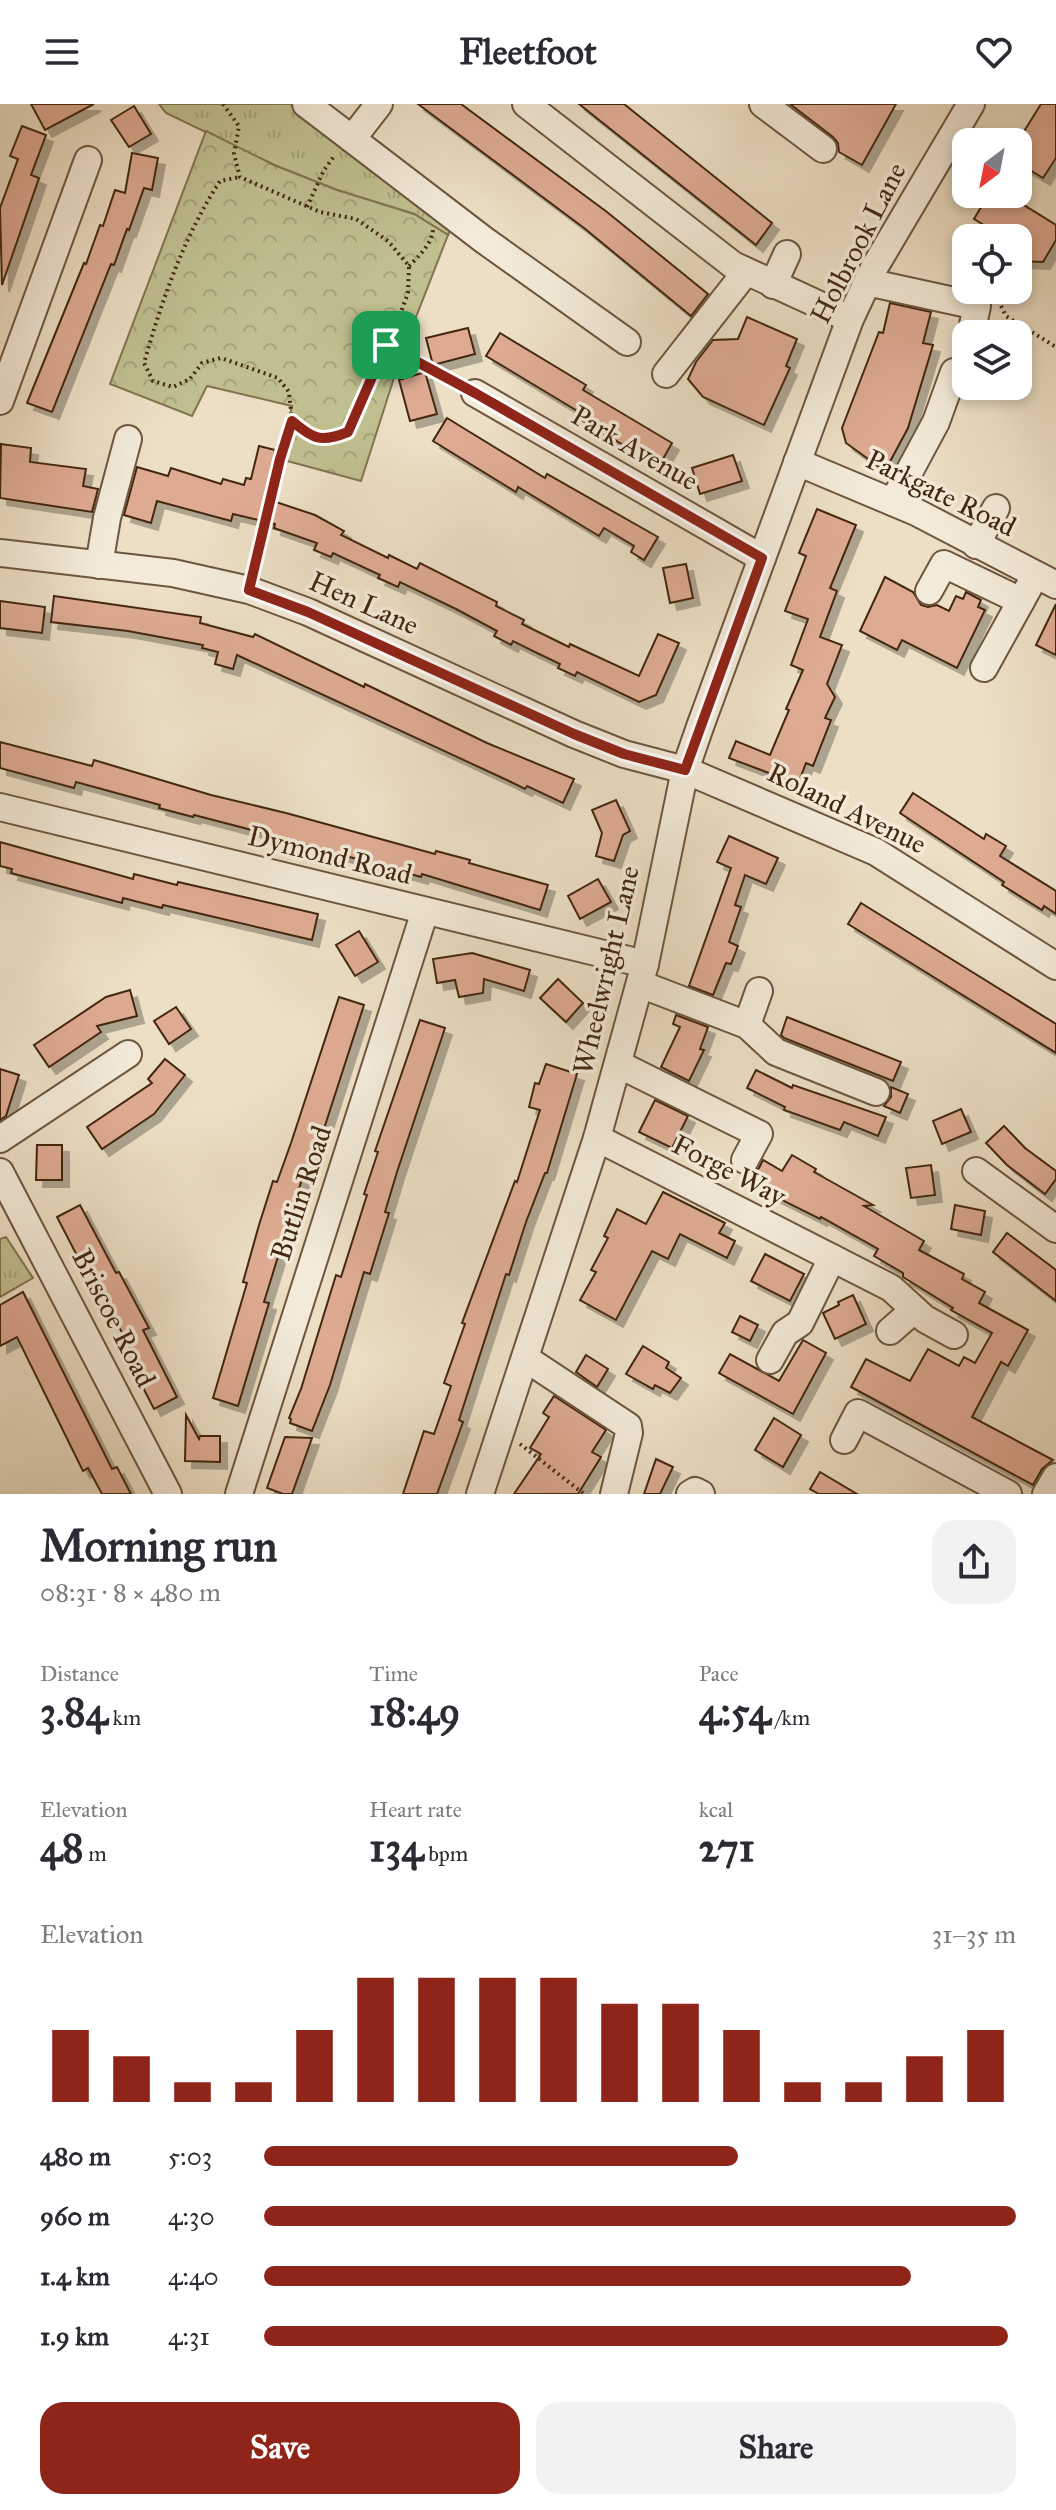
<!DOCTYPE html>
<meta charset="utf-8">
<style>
:root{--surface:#fff;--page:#f2f2f3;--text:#2b2b33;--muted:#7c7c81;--accent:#8f2418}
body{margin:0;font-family:"IM FELL Great Primer",serif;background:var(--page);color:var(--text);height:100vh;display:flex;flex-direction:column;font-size:30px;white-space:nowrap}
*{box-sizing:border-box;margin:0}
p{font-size:26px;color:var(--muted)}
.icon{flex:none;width:44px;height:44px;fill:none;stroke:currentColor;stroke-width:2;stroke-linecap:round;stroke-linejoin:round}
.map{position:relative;height:1390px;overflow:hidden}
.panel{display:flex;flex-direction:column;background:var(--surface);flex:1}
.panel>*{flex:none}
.needle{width:52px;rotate:212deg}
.controls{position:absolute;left:952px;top:24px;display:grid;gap:16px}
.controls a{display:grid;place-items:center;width:80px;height:80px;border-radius:16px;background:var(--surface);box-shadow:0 4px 12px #0003;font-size:40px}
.pin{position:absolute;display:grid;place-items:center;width:68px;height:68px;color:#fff;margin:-34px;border-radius:16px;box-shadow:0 4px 12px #0006}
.round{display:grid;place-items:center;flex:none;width:84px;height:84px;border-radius:24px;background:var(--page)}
.head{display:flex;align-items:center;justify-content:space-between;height:136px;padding:0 40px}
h1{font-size:44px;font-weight:700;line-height:60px}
.figures{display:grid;grid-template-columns:repeat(3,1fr);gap:12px;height:136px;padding:8px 40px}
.figures div{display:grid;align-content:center}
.figures b{font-size:40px;font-weight:700}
.figures small{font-size:22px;font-weight:400}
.figures p{font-size:22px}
.chart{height:224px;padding:16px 40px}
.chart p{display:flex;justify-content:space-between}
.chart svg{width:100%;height:144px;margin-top:8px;stroke:var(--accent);stroke-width:6}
.cta{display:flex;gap:16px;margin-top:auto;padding:16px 40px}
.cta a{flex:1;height:92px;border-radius:24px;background:var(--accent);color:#fff;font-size:32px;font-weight:700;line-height:92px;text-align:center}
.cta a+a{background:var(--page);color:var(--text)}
ul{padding:0 40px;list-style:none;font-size:26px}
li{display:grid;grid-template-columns:128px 96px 1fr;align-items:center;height:60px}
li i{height:20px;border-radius:10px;background:var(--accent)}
header{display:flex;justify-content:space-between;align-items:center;height:104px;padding:0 40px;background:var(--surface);font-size:36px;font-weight:700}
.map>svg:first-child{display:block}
</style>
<header><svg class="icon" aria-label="menu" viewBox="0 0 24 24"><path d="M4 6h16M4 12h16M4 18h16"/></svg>Fleetfoot<svg class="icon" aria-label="heart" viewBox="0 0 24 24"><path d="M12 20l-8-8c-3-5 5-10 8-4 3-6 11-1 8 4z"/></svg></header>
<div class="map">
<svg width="1056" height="1390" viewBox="0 0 1056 1390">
<defs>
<pattern id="grass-tufts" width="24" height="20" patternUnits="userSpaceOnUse" patternTransform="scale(2)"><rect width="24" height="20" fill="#c0bf8f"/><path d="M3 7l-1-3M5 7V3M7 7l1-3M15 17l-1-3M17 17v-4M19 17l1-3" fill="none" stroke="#a6a47a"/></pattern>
<pattern id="forest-crowns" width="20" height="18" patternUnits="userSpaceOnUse" patternTransform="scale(2)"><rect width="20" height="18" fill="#c0bf8f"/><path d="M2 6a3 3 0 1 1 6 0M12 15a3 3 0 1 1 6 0" fill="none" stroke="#a6a47a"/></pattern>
<filter id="shadow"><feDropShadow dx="7" dy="7" stdDeviation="0" flood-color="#0004"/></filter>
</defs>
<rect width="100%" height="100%" fill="#ecdfc5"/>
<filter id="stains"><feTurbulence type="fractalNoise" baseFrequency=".0025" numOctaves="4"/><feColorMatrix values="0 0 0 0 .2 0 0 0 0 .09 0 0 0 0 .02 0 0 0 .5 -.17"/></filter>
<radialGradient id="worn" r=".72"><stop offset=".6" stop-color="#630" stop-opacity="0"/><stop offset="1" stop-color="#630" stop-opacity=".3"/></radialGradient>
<g fill="url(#grass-tufts)" stroke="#827450" stroke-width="2">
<path d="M159 0H317L459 111 448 131 414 110 337 86 274 61 166 9Z"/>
<path d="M6 1133 33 1174 0 1193V1135Z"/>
</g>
<path fill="url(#forest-crowns)" stroke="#827450" stroke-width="2" d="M206 27 274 61 337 86 414 110 448 131 402 249 361 377 280 355 292 302 207 282 192 312 110 280Z"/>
<g fill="#deab92" stroke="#432811" stroke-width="2" filter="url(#shadow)">
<path d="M31 0H94L45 26Z"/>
<path d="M418 0H461L607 108 708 190 691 212 584 124Z"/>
<path d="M579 0H624L772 119 756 141Z"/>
<path d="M790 0H896L862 61 839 48 838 39 833 33Z"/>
<path d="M1041 0H1056V54L1043 74 1018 59V37Z"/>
<path d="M134 2 151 30 129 43 111 16Z"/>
<path d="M22 22 46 31 31 71 39 74 2 181 0 104 18 55 10 52Z"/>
<path d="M132 49 158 54 152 86 144 84 129 126 127 125 114 161 111 160 52 308 27 299 84 159 86 160 100 121 103 122 115 86 125 89Z"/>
<path d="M989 90H1006L1056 121V136L1043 158 1018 157V134H1005L974 115Z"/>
<path d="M890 199 931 208 923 239 933 241 908 324 885 367 846 339 842 324 879 228 883 229Z"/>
<path d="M747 213 797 235 786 262 790 264 764 321 703 293 688 275 696 258 713 236 738 235Z"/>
<path d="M468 224 475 250 433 261 426 234Z"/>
<path d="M500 229 586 281 583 286 672 339 659 362 581 316 584 311 486 252Z"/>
<path d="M425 268 437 310 410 317 399 276Z"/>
<path d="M447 314 545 374 547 370 658 433 644 456 631 448 634 442 604 424 599 432 518 383 516 388 433 337Z"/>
<path d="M1 340 31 344 30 358 86 365 83 382 98 385 92 408 0 394Z"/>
<path d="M259 342 275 346 264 394 315 411 344 427 341 431 388 454 389 451 417 465 420 459 497 498 496 502 524 516 522 520 569 543 570 540 639 572 658 530 679 539 656 591 639 598 577 568 575 572 558 564 560 560 535 548 513 537 511 541 494 532 497 527 456 505 400 478 398 483 378 474 380 471 333 449 331 453 314 446 317 439 274 424 275 420 233 410 231 417 157 397 151 419 124 411 137 363 168 372 171 364 221 380 223 375 244 381 246 374 251 375Z"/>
<path d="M733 351 742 377 700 390 692 364Z"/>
<path d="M817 405 856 421 830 484 837 487 820 533 842 541 827 580 835 593 825 614 831 616 813 662 806 659 798 680 729 654 736 637 770 651 789 606 786 605 803 566 791 561 808 515 785 507 806 452 799 449Z"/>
<path d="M686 460 693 494 670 499 663 464Z"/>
<path d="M885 473 913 488 921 501 928 503 937 501 949 507 956 492 963 495 966 488 981 496 978 503 985 506 957 564 902 536 897 546 860 527Z"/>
<path d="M54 492 201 513 200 519 253 533 255 530 364 583 365 580 487 639 574 675 563 699 527 682 525 685 509 677 237 551 233 565 215 560 218 548 202 544 203 541 128 527 51 518Z"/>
<path d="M0 497 45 503 42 529 0 524Z"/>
<path d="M1056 500V551L1036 541Z"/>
<path d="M0 638 92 662 94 656 211 691 286 709 435 750 436 747 470 756 469 759 548 781 540 806 422 770 421 773 271 731 194 711 193 713 159 704 160 701 76 678 74 684 0 664Z"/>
<path d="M913 689 984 735 986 730 1006 742 1000 752 1056 787V810L1044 802 1042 806 1002 781 1004 778 900 709Z"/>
<path d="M616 696 630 727 623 731 614 757 596 752 602 729 592 706Z"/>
<path d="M729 732 778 754 766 780 745 771 735 801 741 803 729 838 738 842 731 860 726 859 713 891 689 882 731 764 717 758Z"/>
<path d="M0 738 133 775 134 770 177 781 178 778 318 810 312 836 163 801 162 804 123 794 122 799 11 769 12 765 0 762Z"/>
<path d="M598 775 611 798 580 815 568 792Z"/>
<path d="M861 799 1056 920V949L848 820Z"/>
<path d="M359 827 378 858 355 872 336 841Z"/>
<path d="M472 849 530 866 524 887 484 875 483 889 459 893 455 876 437 879 433 855Z"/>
<path d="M558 875 583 899 566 918 540 894Z"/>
<path d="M130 886 137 912 97 922 101 928 49 963 34 941 106 893Z"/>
<path d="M339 893 364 901 321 1034 305 1076 302 1075 264 1198 269 1199 238 1302 213 1294 247 1179 243 1178 259 1121 273 1077 277 1078 291 1039Z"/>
<path d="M176 903 191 925 169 940 154 917Z"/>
<path d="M676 911 708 923 700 945 704 946 689 977 661 963 680 923 673 920Z"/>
<path d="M787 913 901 958 893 977 784 934 781 931Z"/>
<path d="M420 916 445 924 397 1068 385 1108 389 1109 370 1170 364 1168 330 1281 312 1327 290 1319 291 1315 289 1314 301 1285 336 1171 341 1173 367 1091 364 1090 378 1048 375 1047Z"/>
<path d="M165 955 185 971 154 1010 102 1045 87 1023 152 979 148 975Z"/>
<path d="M546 960 577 970 547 1069H545L526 1118 509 1171 506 1170 459 1316 463 1318 437 1390H403L424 1327 434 1330 451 1282 444 1279 465 1220 462 1219 515 1077 517 1078 540 1006 529 1003 535 979 539 980Z"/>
<path d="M0 965 19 971 6 1012 0 1016Z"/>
<path d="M756 966 792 984 793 981 886 1013 878 1032 844 1018 840 1026 784 1006 785 1003 747 984Z"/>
<path d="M891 983 908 990 900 1009 884 1002 891 993Z"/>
<path d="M655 996 688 1012 672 1044 639 1028Z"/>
<path d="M961 1005 971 1028 942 1040 933 1017Z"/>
<path d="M1004 1022 1025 1044 1056 1067V1075L1045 1090 1007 1061 986 1039Z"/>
<path d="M37 1041H62V1076H36Z"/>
<path d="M792 1051 816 1065 814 1068 873 1101 864 1102 924 1137 919 1146 964 1170 962 1175 985 1188 979 1199 1028 1226 1008 1262 1001 1258 972 1313 1053 1356 1042 1365 1033 1381 851 1283 866 1255 910 1277 928 1245 959 1262 964 1253 975 1259 992 1229 951 1206 953 1204 903 1173V1169L874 1152 878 1145 821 1113 820 1115 744 1077 747 1072 759 1064 763 1056 782 1067Z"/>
<path d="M931 1061 935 1091 911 1094 906 1064Z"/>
<path d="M663 1088 725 1119 719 1129 735 1137 727 1154 680 1130 668 1155 652 1147 616 1216 580 1196 596 1168 591 1166 608 1134 604 1132 617 1105 646 1120Z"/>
<path d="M80 1101 116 1169 119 1168 149 1224 143 1226 177 1293 154 1305 125 1249 131 1246 90 1167 86 1169 57 1113Z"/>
<path d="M955 1101 985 1107 981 1131 951 1125Z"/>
<path d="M1007 1129 1056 1166V1197L993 1148Z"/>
<path d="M765 1150 804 1170 790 1197 751 1177Z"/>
<path d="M23 1188 112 1365 117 1363 131 1390H102L88 1364 83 1367 17 1233 0 1242V1201Z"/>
<path d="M853 1191 866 1220 835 1235 823 1209 839 1201 838 1198Z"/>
<path d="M740 1212 758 1221 750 1237 732 1228Z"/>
<path d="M803 1236 826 1249 793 1310 719 1269 730 1250 779 1277Z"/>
<path d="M643 1242 669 1258 666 1264 681 1274 670 1289 655 1281 653 1285 626 1270Z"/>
<path d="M586 1251 608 1265 597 1283 576 1268Z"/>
<path d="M554 1292 606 1326 592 1348 601 1353 578 1390H514L541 1350 530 1344 549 1313 543 1309Z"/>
<path d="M186 1311 199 1335 200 1332H220V1358L185 1357Z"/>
<path d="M774 1314 801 1331 783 1363 755 1346Z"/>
<path d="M285 1333 312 1334 292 1390H283L267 1384Z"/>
<path d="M656 1355 673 1363 660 1390H644Z"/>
<path d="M820 1368 857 1390H819L810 1385Z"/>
</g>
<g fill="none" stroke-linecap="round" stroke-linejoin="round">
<g stroke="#6d563e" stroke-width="30">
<g id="minor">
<path d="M306 0 352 35"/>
<path d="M379 0 352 35 484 136 627 238"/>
<path d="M526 0 733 161 850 215"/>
<path d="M763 0 823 45"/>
<path d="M867 178 977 202 971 230"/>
<path d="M773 181 787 150"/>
<path d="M666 270 745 169"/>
<path d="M475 289 762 454"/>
<path d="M0 297 88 56"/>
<path d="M797 358 916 408 1056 481"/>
<path d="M893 398 936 318 954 268"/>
<path d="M976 441 996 404"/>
<path d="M0 449 173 469 249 486 308 508 574 630 624 650 685 666 876 748 1056 862"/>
<path d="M99 461 107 414 128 335"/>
<path d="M929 487 944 460 1021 497"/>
<path d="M984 564 1030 481"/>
<path d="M0 703 645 860"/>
<path d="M640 880 747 921 776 948 876 988"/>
<path d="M747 921 759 887"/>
<path d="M618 960 759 1030 745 1056"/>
<path d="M597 1034 891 1184 925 1215 954 1231"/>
<path d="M0 1035 128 950"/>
<path d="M976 1067 1056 1125"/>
<path d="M0 1068 168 1390"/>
<path d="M890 1227 914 1206"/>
<path d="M525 1254 628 1322 629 1329 614 1390"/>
<path d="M770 1256 785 1229 800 1219 832 1154"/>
<path d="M844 1336 858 1309 1008 1390"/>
<path d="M239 1390 425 807"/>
<path d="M480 1390 597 1034 645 860 685 666 701 620 850 215 874 164 971 0"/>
<path d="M690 1390 695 1387 701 1390"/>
<path d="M1046 1390 1056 1373"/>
</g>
</g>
<g stroke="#432811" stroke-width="4" stroke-dasharray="2 4" stroke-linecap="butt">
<path d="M223 0 239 22 234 50 240 73 320 108 356 115 388 137 409 162 408 189 398 216 368 277 348 328C321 339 313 336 292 317L289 288 278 274 221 254 202 259 190 275 173 283 153 277 144 259C162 196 184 132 220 77L240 73"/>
<path d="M307 103 324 66 335 51"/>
<path d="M409 162C419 152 433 139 433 124"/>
<path d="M1001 202 1006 212 1056 243"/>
<path d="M386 241 458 279"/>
<path d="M254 465 280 355 292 317"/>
<path d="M520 1340 584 1390"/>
</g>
<use href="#minor" stroke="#f3ead9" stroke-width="26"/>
</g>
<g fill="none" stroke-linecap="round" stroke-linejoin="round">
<g stroke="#fff" stroke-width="16">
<path id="route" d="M386 241 475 289 762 454 685 666 624 650 574 630 308 508 249 486 280 355 292 317C313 335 321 339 348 328Z"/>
</g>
<use href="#route" stroke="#8f2418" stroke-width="10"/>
</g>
<g text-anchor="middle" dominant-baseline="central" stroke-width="7" stroke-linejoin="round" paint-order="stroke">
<g font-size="28" fill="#432811" stroke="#f3ead9">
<text transform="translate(858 139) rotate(-63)">Holbrook Lane</text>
<text transform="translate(635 344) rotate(30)">Park Avenue</text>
<text transform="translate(941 389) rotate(26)">Parkgate Road</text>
<text transform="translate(364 499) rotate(24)">Hen Lane</text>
<text transform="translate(847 704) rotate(26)">Roland Avenue</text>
<text transform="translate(330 751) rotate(14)">Dymond Road</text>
<text transform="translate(606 866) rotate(-77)">Wheelwright Lane</text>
<text transform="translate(729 1066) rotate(27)">Forge Way</text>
<text transform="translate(301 1089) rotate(-72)">Butlin Road</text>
<text transform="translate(114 1214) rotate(63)">Briscoe Road</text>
</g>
</g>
<rect width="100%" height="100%" filter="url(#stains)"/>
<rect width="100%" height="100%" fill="url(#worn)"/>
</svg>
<div class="controls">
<a><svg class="needle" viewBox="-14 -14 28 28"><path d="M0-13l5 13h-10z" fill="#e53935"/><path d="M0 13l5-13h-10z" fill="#7c7c81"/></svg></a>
<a><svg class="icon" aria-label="locate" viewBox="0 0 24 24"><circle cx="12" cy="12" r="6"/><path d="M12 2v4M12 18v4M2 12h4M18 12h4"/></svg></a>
<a><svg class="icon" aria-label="layers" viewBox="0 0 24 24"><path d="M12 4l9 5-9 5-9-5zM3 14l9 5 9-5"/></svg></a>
</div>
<div class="pin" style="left:386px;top:241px;background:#1e9e55"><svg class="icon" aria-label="arrive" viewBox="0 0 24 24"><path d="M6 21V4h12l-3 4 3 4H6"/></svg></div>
</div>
<section class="panel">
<div class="head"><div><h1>Morning run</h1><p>08:31 · 8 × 480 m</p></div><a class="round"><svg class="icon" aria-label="share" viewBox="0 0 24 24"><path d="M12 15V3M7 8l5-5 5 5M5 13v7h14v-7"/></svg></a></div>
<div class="figures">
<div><p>Distance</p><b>3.84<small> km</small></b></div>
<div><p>Time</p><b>18:49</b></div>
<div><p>Pace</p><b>4:54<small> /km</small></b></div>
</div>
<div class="figures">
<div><p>Elevation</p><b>48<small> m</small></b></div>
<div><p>Heart rate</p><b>134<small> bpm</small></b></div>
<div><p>kcal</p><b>271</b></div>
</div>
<div class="chart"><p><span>Elevation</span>31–35 m</p>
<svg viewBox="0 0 160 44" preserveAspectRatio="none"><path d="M5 44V22M15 44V30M25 44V38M35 44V38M45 44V22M55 44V6M65 44V6M75 44V6M85 44V6M95 44V14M105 44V14M115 44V22M125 44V38M135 44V38M145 44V30M155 44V22"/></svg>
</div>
<ul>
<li><b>480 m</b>5:03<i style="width:63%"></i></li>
<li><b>960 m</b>4:30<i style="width:100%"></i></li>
<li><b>1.4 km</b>4:40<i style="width:86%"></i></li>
<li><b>1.9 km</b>4:31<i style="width:99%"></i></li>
</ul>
<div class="cta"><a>Save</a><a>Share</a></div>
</section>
